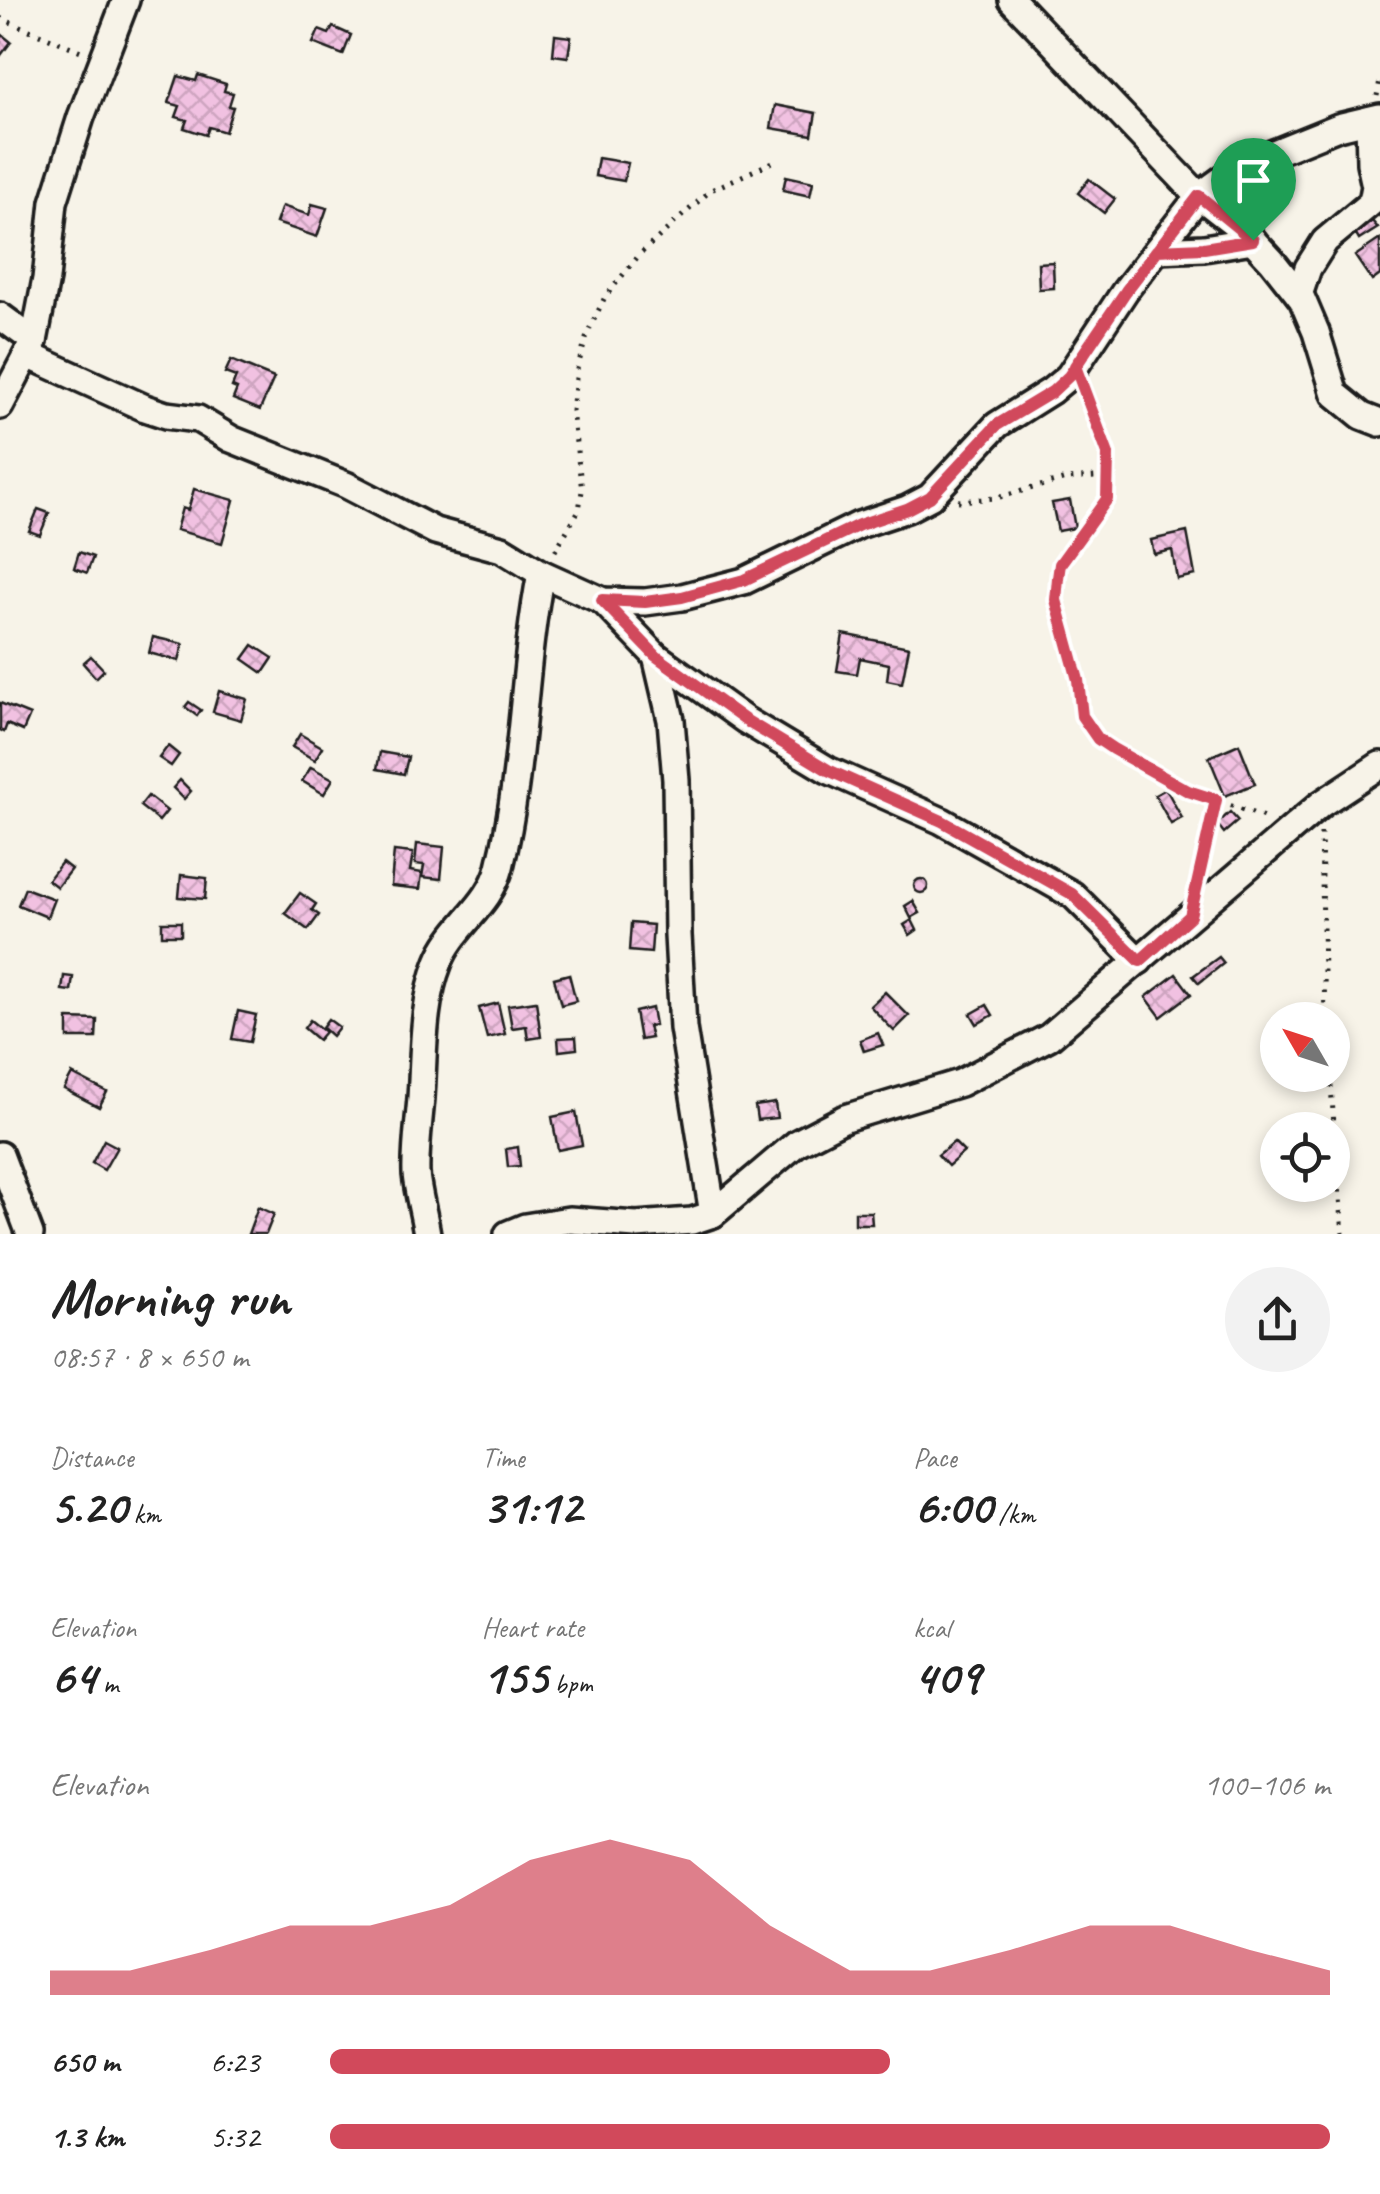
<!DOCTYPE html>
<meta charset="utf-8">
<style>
:root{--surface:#fff;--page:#f2f2f2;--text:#222;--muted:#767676;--accent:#d1495b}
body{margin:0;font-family:Caveat,sans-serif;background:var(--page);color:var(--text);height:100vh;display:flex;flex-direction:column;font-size:38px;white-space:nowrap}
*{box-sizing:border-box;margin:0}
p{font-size:32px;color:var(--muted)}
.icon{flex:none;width:55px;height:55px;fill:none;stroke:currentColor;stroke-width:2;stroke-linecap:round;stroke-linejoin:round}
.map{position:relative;height:1234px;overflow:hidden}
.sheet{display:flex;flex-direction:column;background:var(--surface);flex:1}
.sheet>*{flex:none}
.needle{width:65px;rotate:309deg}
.fabs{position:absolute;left:1260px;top:1002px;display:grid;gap:20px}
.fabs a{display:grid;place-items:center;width:90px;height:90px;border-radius:50%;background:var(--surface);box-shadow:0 5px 15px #0003;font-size:50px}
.pin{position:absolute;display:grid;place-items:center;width:85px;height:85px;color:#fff;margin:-102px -42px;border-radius:50% 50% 50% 0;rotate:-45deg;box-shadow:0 0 10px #0007}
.pin .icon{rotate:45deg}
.round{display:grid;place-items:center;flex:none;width:105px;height:105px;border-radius:52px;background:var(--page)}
.overview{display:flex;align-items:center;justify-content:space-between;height:170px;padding:0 50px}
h1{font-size:55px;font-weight:700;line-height:75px}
.metrics{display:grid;grid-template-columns:repeat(3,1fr);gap:15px;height:170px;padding:10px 50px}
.metrics div{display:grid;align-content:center}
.metrics b{font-size:50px;font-weight:700}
.metrics small{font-size:28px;font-weight:400}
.metrics p{font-size:28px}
.chart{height:280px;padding:20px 50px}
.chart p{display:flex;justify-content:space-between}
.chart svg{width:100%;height:180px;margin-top:10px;fill:var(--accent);opacity:.7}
ul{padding:0 50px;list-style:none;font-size:32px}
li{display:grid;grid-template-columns:160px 120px 1fr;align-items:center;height:75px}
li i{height:25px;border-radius:12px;background:var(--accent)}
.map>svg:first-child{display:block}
</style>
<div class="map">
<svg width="1380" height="1234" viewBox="0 0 1380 1234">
<defs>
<pattern id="building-cross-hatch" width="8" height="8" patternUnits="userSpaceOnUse" patternTransform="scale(2.5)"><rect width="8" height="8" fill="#f1c1e1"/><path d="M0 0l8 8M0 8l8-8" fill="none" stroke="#cea5c0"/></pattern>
</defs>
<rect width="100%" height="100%" fill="#f7f3e8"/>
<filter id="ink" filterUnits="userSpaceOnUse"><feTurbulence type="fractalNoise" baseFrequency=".01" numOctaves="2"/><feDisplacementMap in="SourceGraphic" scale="20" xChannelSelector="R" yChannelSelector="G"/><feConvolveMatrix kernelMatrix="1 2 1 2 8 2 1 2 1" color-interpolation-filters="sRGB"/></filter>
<g filter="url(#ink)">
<g fill="url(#building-cross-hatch)" stroke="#1c1c1c" stroke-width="2.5">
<path d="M333 27 351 35 343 55 313 43 319 30 329 34Z"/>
<path d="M0 33 11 42 1 55 0 54Z"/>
<path d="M555 35 571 37 568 57 553 55Z"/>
<path d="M198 75 226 84 224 91 233 93 229 106 233 107 225 132 209 127 206 135 184 128 187 120 176 117 180 106 169 103 178 76 196 81Z"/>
<path d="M775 105 816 113 812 135 771 128Z"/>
<path d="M598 158 628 163 624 181 595 176Z"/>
<path d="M786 176 813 182 810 196 783 190Z"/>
<path d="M1089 179 1115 199 1104 213 1078 193Z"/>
<path d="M312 204 327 208 317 237 276 223 282 206 309 215Z"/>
<path d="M1372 221 1378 228 1359 240 1355 233Z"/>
<path d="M1380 239V275L1372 281 1355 256Z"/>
<path d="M1053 262 1054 288 1039 289 1038 263Z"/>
<path d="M231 360 274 378 260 410 233 399 237 389 232 387 236 377 225 373Z"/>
<path d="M194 489 234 500 222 543 176 530 182 508 188 510Z"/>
<path d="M1070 500 1075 528 1058 531 1052 503Z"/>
<path d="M38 509 49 513 40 535 29 531Z"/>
<path d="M1187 532 1195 575 1177 579 1172 550 1154 554 1151 540Z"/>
<path d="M79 552 93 557 87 573 74 568Z"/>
<path d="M843 634 909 647 902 683 887 680 889 664 860 658 857 674 837 671Z"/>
<path d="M153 637 183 644 179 661 149 653Z"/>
<path d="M253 645 273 658 263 673 243 659Z"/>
<path d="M91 656 104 670 96 678 83 663Z"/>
<path d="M219 691 247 699 241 720 213 712Z"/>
<path d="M189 702 201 710 197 716 185 707Z"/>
<path d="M0 703 30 715 23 731 7 724 4 732 0 730Z"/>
<path d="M300 734 322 747 315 760 292 747Z"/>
<path d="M1239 744 1255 784 1225 796 1209 757Z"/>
<path d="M168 746 179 755 171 766 159 758Z"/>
<path d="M380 752 408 757 404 774 377 769Z"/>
<path d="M311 767 333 779 324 794 302 781Z"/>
<path d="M180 780 191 791 184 799 173 788Z"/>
<path d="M1166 789 1182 818 1171 824 1155 795Z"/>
<path d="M148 796 167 811 159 821 140 806Z"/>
<path d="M1230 812 1238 821 1224 833 1217 824Z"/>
<path d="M417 844 444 847 441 879 422 877 424 865 415 864Z"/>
<path d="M394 851 413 853 410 871 422 873 420 889 391 886Z"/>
<path d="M62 862 71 869 57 887 48 880Z"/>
<path d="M181 875 207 878 205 899 179 897Z"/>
<circle cx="921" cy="886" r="7"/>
<path d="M25 888 54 899 47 917 18 905Z"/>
<path d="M300 893 316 904 312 910 319 915 308 930 285 913Z"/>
<path d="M913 901 920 913 911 918 905 906Z"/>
<path d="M912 920 917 930 910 935 904 925Z"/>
<rect x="162" y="922" width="19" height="13"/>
<path d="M631 923 653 925 651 953 629 951Z"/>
<path d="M1219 957 1224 963 1199 983 1193 976Z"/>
<path d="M569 974 576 1001 561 1005 554 978Z"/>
<path d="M1176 974 1191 994 1161 1017 1146 997Z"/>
<path d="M64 976 73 977 71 991 62 990Z"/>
<path d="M885 992 909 1016 894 1031 870 1006Z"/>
<path d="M536 1001 541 1037 528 1039 526 1026 512 1028 508 1005Z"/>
<path d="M498 1003 505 1034 487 1038 479 1008Z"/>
<path d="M987 1005 993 1015 977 1024 971 1014Z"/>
<path d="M652 1008 655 1025 648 1026 651 1038 640 1040 635 1012Z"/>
<path d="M238 1011 256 1015 250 1042 232 1039Z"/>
<path d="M68 1019 97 1020 96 1038H68Z"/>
<path d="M328 1019 339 1027 332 1036 322 1027Z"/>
<path d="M310 1020 325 1032 318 1040 304 1028Z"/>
<path d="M878 1033 883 1045 864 1051 860 1040Z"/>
<path d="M576 1037 577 1049 559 1051 558 1038Z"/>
<path d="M72 1074 107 1092 99 1107 64 1089Z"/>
<path d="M775 1103 777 1118 757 1120 755 1106Z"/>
<path d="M576 1112 582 1145 558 1150 552 1117Z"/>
<path d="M104 1140 117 1147 104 1170 92 1163Z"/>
<path d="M954 1142 964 1152 948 1166 938 1155Z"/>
<path d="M518 1147 520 1166 508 1167 506 1149Z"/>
<path d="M258 1207 274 1214 266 1234H248Z"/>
<path d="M855 1212H871L872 1224H855Z"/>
</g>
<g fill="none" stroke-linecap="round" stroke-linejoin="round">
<g stroke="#1c1c1c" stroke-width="32">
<g id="street">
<path d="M1012 0 1199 196 1244 231 1272 261 1302 299 1316 332 1335 394 1362 416 1380 423"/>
<path d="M1157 250 1204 248 1253 240"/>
<path d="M1299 295 1308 268 1325 241 1372 202 1375 186 1370 163 1369 120"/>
<path d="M0 316 34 341"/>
<path d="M28 355 145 408 166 415 198 419 231 439 346 485 435 531 502 549 541 573 603 601 645 602 682 597 744 581 859 525 907 509 930 497 997 425 1051 391 1069 376 1125 291 1199 196 1239 167 1338 127 1380 117"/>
<path d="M0 406 34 341 46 279 54 202 81 117 126 0"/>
<path d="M603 601 656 656 745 720 828 770 942 821 1073 895 1139 961"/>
<path d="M656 656 671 720 676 780 678 935 683 1028 713 1214"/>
<path d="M0 1155 30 1234"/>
<path d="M427 1234C424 1214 418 1194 416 1174 415 1149 419 1123 421 1098 424 1054 422 1004 439 962 453 926 490 906 500 867 524 770 522 670 541 573"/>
<path d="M508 1234 525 1227 569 1220 636 1225 692 1221 713 1214 797 1143 845 1118 960 1083 1049 1037 1321 804 1380 765"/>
</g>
</g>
<g stroke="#1c1c1c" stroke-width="5" stroke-dasharray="2.5 8" stroke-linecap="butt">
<path d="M0 18 81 51"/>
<path d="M1377 96 1380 80"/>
<path d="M1086 390 1108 454 1107 499 1060 564 1056 600 1078 680 1082 716 1099 739 1188 791 1267 818"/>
<path d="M958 501 996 498 1066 479 1108 476"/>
<path d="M555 551 579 510 582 491 572 411 577 369 588 332 605 297 640 254 711 190 777 160"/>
<path d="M1321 833 1325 1020"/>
<path d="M1201 875 1216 800"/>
<path d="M1330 1075 1343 1234"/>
</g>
<use href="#street" stroke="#f7f3e8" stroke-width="25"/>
</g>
</g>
<g fill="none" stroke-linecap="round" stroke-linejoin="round" filter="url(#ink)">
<g stroke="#fff" stroke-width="20">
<path id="route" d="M1253 240 1204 248 1157 250 1126 291 1069 376 1052 392 997 425 930 497 907 509 859 525 744 580 682 597 645 602 602 600 656 656 745 720 828 770 942 821 1072 894 1140 961 1190 916 1216 800 1188 791 1113 749 1098 739 1082 716 1078 680 1056 600 1058 578 1060 564 1107 499 1108 454 1075 366 1126 291 1199 196 1253 240"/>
</g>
<use href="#route" stroke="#d1495b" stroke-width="12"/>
</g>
</svg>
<div class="fabs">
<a><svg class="needle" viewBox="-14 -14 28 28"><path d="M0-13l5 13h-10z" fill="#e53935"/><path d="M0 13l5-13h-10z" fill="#767676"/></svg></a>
<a><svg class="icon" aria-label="locate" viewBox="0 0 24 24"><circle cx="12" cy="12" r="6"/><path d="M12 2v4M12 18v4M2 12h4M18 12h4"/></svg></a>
</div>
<div class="pin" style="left:1253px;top:240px;background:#1e9e55"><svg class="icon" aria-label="arrive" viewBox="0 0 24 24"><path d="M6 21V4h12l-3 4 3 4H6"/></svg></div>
</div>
<section class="sheet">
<div class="overview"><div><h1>Morning run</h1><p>08:57 · 8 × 650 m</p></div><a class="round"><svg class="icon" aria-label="share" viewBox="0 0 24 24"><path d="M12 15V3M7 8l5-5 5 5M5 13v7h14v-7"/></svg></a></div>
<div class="metrics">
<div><p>Distance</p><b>5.20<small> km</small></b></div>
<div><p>Time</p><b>31:12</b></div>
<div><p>Pace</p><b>6:00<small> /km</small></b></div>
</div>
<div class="metrics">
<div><p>Elevation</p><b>64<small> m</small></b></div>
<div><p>Heart rate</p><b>155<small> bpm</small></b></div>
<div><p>kcal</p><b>409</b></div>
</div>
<div class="chart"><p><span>Elevation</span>100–106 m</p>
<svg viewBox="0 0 160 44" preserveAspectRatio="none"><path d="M0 44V38L10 38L20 33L30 27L40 27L50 22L60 11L70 6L80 11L90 27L100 38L110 38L120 33L130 27L140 27L150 33L160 38V44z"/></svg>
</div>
<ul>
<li><b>650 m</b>6:23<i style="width:56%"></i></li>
<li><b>1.3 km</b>5:32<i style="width:100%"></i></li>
</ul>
</section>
